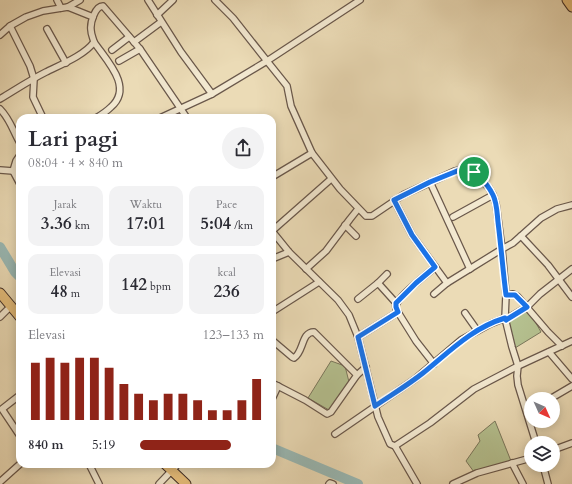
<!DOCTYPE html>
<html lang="id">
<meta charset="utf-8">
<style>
:root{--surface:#fff;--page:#f2f2f3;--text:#2b2b33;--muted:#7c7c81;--accent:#8f2418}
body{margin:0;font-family:Cardo,serif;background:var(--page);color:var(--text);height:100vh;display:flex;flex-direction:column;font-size:15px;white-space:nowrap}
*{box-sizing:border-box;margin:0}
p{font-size:13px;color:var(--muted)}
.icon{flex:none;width:22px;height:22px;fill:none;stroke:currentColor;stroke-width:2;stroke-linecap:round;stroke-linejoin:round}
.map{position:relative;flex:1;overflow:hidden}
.panel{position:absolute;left:16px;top:114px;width:260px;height:354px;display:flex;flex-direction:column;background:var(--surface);border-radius:12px;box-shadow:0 2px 10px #0003}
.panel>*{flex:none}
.needle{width:26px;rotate:135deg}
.buttons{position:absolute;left:524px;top:392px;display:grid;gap:8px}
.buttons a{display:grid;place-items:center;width:36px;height:36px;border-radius:50%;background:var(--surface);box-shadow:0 2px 10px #0003;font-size:20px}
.pin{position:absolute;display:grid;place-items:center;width:34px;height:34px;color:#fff;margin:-17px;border:2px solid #fff;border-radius:50%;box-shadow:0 1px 4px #0007}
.round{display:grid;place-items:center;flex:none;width:42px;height:42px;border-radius:21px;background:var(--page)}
.headline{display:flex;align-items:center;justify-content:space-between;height:68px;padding:0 12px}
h1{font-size:22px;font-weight:700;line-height:30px}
.stats{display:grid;grid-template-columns:repeat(3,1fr);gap:6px;height:68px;padding:4px 12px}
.stats div{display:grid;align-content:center;border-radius:10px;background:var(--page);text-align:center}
.stats b{font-size:17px;font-weight:700}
.stats small{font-size:11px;font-weight:400}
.stats p{font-size:11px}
.chart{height:112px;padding:8px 12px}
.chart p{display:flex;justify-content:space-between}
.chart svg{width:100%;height:72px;margin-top:4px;stroke:var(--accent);stroke-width:6}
ul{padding:0 12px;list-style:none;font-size:13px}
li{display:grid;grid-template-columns:64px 48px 1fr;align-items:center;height:30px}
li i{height:10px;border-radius:5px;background:var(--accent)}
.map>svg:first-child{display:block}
</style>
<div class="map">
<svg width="572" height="484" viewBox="0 0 572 484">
<rect width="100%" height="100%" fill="#ebdbb6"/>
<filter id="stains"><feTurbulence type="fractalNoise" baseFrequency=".005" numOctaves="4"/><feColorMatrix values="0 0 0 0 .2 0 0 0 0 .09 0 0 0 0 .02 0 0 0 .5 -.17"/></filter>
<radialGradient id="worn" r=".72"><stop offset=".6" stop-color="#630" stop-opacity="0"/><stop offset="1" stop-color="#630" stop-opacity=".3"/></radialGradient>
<g fill="#b5c190" stroke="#7a775c">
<path d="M528 309 541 332 515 348 506 321Z"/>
<path d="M331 361 345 366 349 382 329 410 308 398Z"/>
<path d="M495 421 511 461 474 472 466 461 480 441 478 435Z"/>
</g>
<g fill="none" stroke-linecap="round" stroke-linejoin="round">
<g stroke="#99b9b5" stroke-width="10">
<path d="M0 247 15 272 20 277"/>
<path d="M272 448 358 484"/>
</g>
<g stroke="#6a584b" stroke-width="8">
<g id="street">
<path d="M57 0 61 8"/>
<path d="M148 0 181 52 212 94"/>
<path d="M215 0 233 18 267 61 360 0"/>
<path d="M68 7 80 0"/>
<path d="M157 15 173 0"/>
<path d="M10 26 30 66 34 79 33 97 43 118"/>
<path d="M47 29 66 63"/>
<path d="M0 35 10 26 26 17 43 11 68 7 93 17"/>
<path d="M94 42C106 60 134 87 111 107 107 111 101 115 96 118"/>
<path d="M134 42 161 22"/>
<path d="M112 50 129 37"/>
<path d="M119 61 140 49"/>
<path d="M0 99C15 90 30 80 46 72 60 65 85 55 94 42 93 38 91 34 91 30 90 23 95 6 103 6L140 49 187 118"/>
<path d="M0 109C10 119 13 131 20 143"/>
<path d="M84 118H93"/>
<path d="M160 118 212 94 267 61 287 86 291 106 312 153 340 189 366 216H372L403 195 455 171 462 169H468L474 172 489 188 493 195 496 204 502 249 506 295 505 318 512 347 518 366 517 376 518 385 536 443"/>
<path d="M20 155 16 161 13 171 20 184"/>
<path d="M0 170 13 171"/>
<path d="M272 177 312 153"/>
<path d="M430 182 470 269"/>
<path d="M394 200 412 235 447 283"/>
<path d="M453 217 493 195"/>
<path d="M345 225 356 236"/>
<path d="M272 231 289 252 338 300 349 315 358 337 378 417 390 444 395 446 417 484"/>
<path d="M272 231 331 179"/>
<path d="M521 236 548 265 572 297"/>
<path d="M272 259 289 252"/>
<path d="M306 269 326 251 350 219 358 209"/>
<path d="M378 283 387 274"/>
<path d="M434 294 447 283 502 249 513 243 541 218 557 209 572 205"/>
<path d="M506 295 513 294 518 297 548 332 562 346"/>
<path d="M358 299 378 283 396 303"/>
<path d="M272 312 319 282"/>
<path d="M465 313 477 330"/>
<path d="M0 317 11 306"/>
<path d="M505 320 527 307 540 294 572 269"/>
<path d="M358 337 398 312"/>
<path d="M272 340 292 357 294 358C304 352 301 332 314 332L357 375"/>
<path d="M549 352 572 379"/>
<path d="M434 364 416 341 396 309C396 306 395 305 397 303 403 292 425 276 435 267"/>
<path d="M272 383 305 400 327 414 331 412 357 375 366 367"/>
<path d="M20 395 2 409 20 436"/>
<path d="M272 399 278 386"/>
<path d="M550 399 572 386"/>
<path d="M335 434 415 379 461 340 490 324 505 318"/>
<path d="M395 446 430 423 474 389 518 366 572 341"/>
<path d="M553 450 572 443"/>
<path d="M512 463 523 484"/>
<path d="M89 464 99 484"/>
<path d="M543 465 548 484"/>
<path d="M0 482 20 464"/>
<path d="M159 484 178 464"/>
<path d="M329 484 330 483 333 484"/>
<path d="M453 484 477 473 531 458"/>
</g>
</g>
<g stroke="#3f2d27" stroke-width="11">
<g id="primary">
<path d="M567 0 572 7"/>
<path d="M0 293 20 317"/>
<path d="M165 464 186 484"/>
</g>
</g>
<use href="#street" stroke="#f2e8d0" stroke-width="5.5"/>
<use href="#primary" stroke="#e6be7b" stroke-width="9"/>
</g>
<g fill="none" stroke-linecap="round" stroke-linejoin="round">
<g stroke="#fff" stroke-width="8">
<path id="route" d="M462 169C475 169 487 183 493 195 497 203 497 213 498 222 501 246 503 271 506 295H515L527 307 506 320 505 318C472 328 449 352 423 373 408 385 391 395 375 406L358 337 398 312 396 307V303L416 283 435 267 412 235 394 200 430 182Z"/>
</g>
<use href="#route" stroke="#1a73e8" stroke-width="5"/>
</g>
<rect width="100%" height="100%" filter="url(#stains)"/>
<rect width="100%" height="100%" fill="url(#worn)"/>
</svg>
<div class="buttons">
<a><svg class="needle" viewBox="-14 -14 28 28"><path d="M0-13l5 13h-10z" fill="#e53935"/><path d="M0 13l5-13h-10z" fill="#7c7c81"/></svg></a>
<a><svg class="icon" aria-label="layers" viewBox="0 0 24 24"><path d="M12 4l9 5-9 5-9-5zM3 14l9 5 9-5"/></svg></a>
</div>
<div class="pin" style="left:474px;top:172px;background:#1e9e55"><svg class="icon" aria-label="arrive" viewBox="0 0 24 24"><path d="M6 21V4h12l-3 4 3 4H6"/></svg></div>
<section class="panel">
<div class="headline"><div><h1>Lari pagi</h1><p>08:04 · 4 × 840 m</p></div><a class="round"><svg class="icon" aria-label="share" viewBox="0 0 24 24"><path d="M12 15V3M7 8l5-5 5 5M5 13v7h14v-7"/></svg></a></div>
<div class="stats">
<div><p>Jarak</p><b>3.36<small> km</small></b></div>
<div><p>Waktu</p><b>17:01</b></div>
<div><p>Pace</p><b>5:04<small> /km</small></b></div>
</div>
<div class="stats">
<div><p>Elevasi</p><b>48<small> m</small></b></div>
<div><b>142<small> bpm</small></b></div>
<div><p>kcal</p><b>236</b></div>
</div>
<div class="chart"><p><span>Elevasi</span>123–133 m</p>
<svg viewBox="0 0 160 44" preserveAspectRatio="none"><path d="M5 44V9M15 44V6M25 44V9M35 44V6M45 44V6M55 44V12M65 44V22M75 44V28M85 44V32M95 44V28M105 44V28M115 44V32M125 44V38M135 44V38M145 44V32M155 44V19"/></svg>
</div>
<ul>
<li><b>840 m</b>5:19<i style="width:73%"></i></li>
</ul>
</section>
</div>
